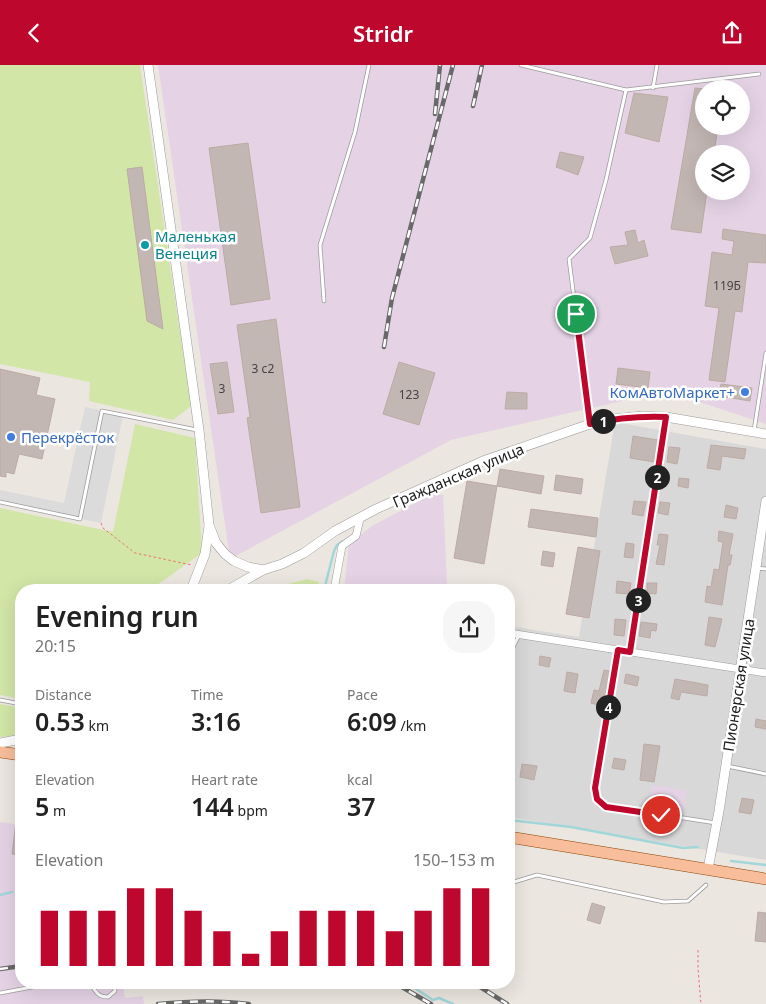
<!DOCTYPE html>
<meta charset="utf-8">
<style>
:root{--surface:#fff;--page:#f6f6f6;--text:#222;--muted:#767676;--accent:#be072c}
body{margin:0;font-family:"Noto Sans",sans-serif;background:var(--page);color:var(--text);height:100vh;display:flex;flex-direction:column;font-size:19px;white-space:nowrap}
*{box-sizing:border-box;margin:0}
p{font-size:16px;color:var(--muted)}
.icon{flex:none;width:28px;height:28px;fill:none;stroke:currentColor;stroke-width:2;stroke-linecap:round;stroke-linejoin:round}
.map{position:relative;flex:1;overflow:hidden}
.sheet{position:absolute;left:15px;top:519px;width:500px;height:405px;display:flex;flex-direction:column;background:var(--surface);border-radius:20px;box-shadow:0 5px 20px #0002}
.sheet>*{flex:none}
.controls{position:absolute;left:695px;top:15px;display:grid;gap:10px}
.controls a{display:grid;place-items:center;width:55px;height:55px;border-radius:50%;background:var(--surface);box-shadow:0 5px 20px #0002;font-size:25px}
.pin{position:absolute;display:grid;place-items:center;width:42px;height:42px;color:#fff;margin:-21px;border:2px solid #fff;border-radius:50%;box-shadow:0 1px 5px #0007}
.km{position:absolute;width:25px;height:25px;margin:-12px;border-radius:50%;background:#222;color:#fff;font-size:14px;line-height:25px;text-align:center}
.round{display:grid;place-items:center;flex:none;width:52px;height:52px;border-radius:20px;background:var(--page)}
.overview{display:flex;align-items:center;justify-content:space-between;height:85px;padding:0 20px}
h1{font-size:28px;font-weight:600;line-height:38px}
.stats{display:grid;grid-template-columns:repeat(3,1fr);gap:8px;height:85px;padding:5px 20px}
.stats div{display:grid;align-content:center}
.stats b{font-size:25px;font-weight:600}
.stats small{font-size:14px;font-weight:400}
.stats p{font-size:14px}
.chart{height:140px;padding:10px 20px}
.chart p{display:flex;justify-content:space-between}
.chart svg{width:100%;height:90px;margin-top:5px;stroke:var(--accent);stroke-width:6}
header{display:flex;justify-content:space-between;align-items:center;height:65px;padding:0 20px;background:var(--accent);color:#fff;font-size:22px;font-weight:600}
.map>svg:first-child{display:block}
</style>
<header><svg class="icon" aria-label="back" viewBox="0 0 24 24"><path d="M15 5l-7 7 7 7"/></svg>Stridr<svg class="icon" aria-label="share" viewBox="0 0 24 24"><path d="M12 15V3M7 8l5-5 5 5M5 13v7h14v-7"/></svg></header>
<div class="map">
<svg width="766" height="939" viewBox="0 0 766 939">
<rect width="100%" height="100%" fill="#ece6e0"/>
<path fill="#d9d8d8" d="M615 357 766 384V795L509 752V561L579 572Z"/>
<g fill="#e5d3e5" fill-rule="evenodd">
<path d="M158 0H766V359L666 326 451 375 230 494ZM704 24H741V61H704ZM704 89H741V126H704Z"/>
<path d="M432 429 443 430 447 520 445 525H344L349 479 372 461Z"/>
<path d="M652 720 687 725 683 749 648 744Z"/>
<path d="M0 757 21 760V918H122L125 933 143 931 144 939H0Z"/>
</g>
<g fill="#d2e6a7">
<path d="M0 0H140L191 341 173 355 89 336 90 317 0 299Z"/>
<path d="M135 359 195 373 202 488 150 525H21V634L0 630V443L113 467Z"/>
<path d="M307 514 319 517 317 525H287L288 519Z"/>
<path d="M0 639 21 643V670L0 672Z"/>
</g>
<path fill="#dbdbdb" d="M85 342 123 350 101 458 0 437V425L64 438Z"/>
<g fill="none" stroke-linecap="round" stroke-linejoin="round">
<g stroke="#a2d7d9" stroke-width="2.5">
<path d="M324 525 334 486 337 480 343 476"/>
<path d="M509 755 571 762 683 783 698 782"/>
<path d="M731 796 766 800"/>
<path d="M0 830 12 827"/>
<path d="M407 918 433 935 439 933 453 939"/>
</g>
</g>
<g fill="#c3b7b4" stroke="#bdaaa4">
<path d="M695 23 704 24V61H718L714 89H704V126H707L701 168 671 164Z"/>
<path d="M634 28 668 32 659 77 625 68Z"/>
<path d="M248 78 270 234 231 240 209 83Z"/>
<path d="M560 87 584 92 578 110 556 102Z"/>
<path d="M142 102 163 264 147 256 127 104Z"/>
<path d="M723 164 766 170V198L748 197 742 247 735 246 725 317 709 315 719 243 705 241 712 187 732 190 734 176 722 174Z"/>
<path d="M635 165 638 178 644 175 648 191 615 199 610 182 628 180 625 167Z"/>
<path d="M276 254 300 442 261 448 247 353 250 352 237 260Z"/>
<path d="M227 297 234 347 218 349 210 299Z"/>
<path d="M399 297 435 308 419 360 383 349Z"/>
<path d="M618 303 650 307 648 323 616 319Z"/>
<path d="M0 304 40 313 36 330 55 334 42 394 19 389 14 409 6 407V412L0 411Z"/>
<path d="M721 319 752 323 750 336 719 331Z"/>
<path d="M507 327 527 328V344H505Z"/>
<path d="M633 371 658 375 654 397 630 393Z"/>
<path d="M711 380 746 384 744 394 722 391 720 405 707 403Z"/>
<path d="M669 382 680 383 677 399 667 397Z"/>
<path d="M500 404 544 411 541 429 497 421Z"/>
<path d="M556 410 583 414 581 429 554 425Z"/>
<path d="M679 413 689 414 688 423 678 421Z"/>
<path d="M467 416 497 421 484 499 454 493Z"/>
<path d="M634 436 646 437 643 451 632 449Z"/>
<path d="M660 437 670 438 668 450 658 448Z"/>
<path d="M726 440 738 443 736 454 724 452Z"/>
<path d="M531 444 598 453 596 472 528 462Z"/>
<path d="M719 466 733 469 729 490H732L730 500H728L722 540 705 537 707 521 711 522 714 504 719 505 723 477 718 476Z"/>
<path d="M659 469 668 470 664 500 656 499 660 480H657Z"/>
<path d="M626 478 634 479 633 493 624 492Z"/>
<path d="M578 482 600 486 589 553 566 549Z"/>
<path d="M543 486 555 488 553 502 541 500Z"/>
<path d="M617 516 631 518 629 529 616 528Z"/>
<path d="M647 518H657L656 529 647 528Z"/>
<path d="M709 552 722 554 715 582 705 580Z"/>
<path d="M615 554 626 555 624 571 614 570Z"/>
<path d="M641 557 657 559 656 566 651 565 650 573 639 571Z"/>
<path d="M540 591 551 593 549 602 539 600Z"/>
<path d="M604 605 610 606 605 642 591 638 594 625 599 626Z"/>
<path d="M567 607 578 609 575 628 564 626Z"/>
<path d="M626 609 639 612 637 621 624 618Z"/>
<path d="M675 614 708 620 707 631 681 627 679 635 671 633Z"/>
<path d="M756 654 766 656V664L755 662Z"/>
<path d="M644 679 660 681 654 717 640 715Z"/>
<path d="M614 693 626 695 624 705 612 703Z"/>
<path d="M522 699 537 701 534 715 520 712Z"/>
<path d="M742 733 754 735 751 749 739 747Z"/>
<path d="M17 749H21V790L12 789Z"/>
<path d="M592 838 605 842 600 859 587 855Z"/>
<path d="M758 847 766 848V877L755 876Z"/>
</g>
<g fill="none" stroke-linecap="round" stroke-linejoin="round">
<g stroke="#9c9c9c" stroke-width="4.5">
<g id="service">
<path d="M521 0 626 25 606 115 590 173 569 194 590 358"/>
<path d="M653 23 657 0"/>
<path d="M626 25 759 9"/>
<path d="M324 236 320 180 355 67 369 0"/>
<path d="M754 366 766 288"/>
<path d="M0 437 80 454 102 346 197 365"/>
<path d="M756 503 766 504"/>
<path d="M617 585 595 723 597 734 606 741 716 758"/>
<path d="M631 586 666 353"/>
<path d="M509 590 519 570"/>
<path d="M0 635 21 639"/>
<path d="M727 701 766 709"/>
<path d="M509 822 514 817 537 810 664 837 688 836 706 820"/>
<path d="M89 918C96 925 96 932 108 932L115 926 114 918"/>
<path d="M0 928 54 918"/>
</g>
</g>
<g stroke="#9c9c9c" stroke-width="8">
<g id="minor">
<path d="M334 525 342 481 356 471 360 454"/>
<path d="M509 568 766 608"/>
</g>
</g>
<g stroke="#9c9c9c" stroke-width="10">
<g id="tertiary">
<path d="M148 0 199 365 209 460 216 478 225 489 234 496 248 502 263 505"/>
<path d="M191 525 205 489 209 461"/>
<path d="M228 525 263 505 282 499 304 488 335 466 376 444 483 396 590 359 614 354 643 351 666 352 766 369"/>
<path d="M0 678 21 674"/>
<path d="M708 804 719 746 766 436"/>
</g>
</g>
<g stroke="#8c4505" stroke-width="12">
<g id="primary">
<path d="M0 687 21 690"/>
<path d="M509 772 766 814"/>
</g>
</g>
<g stroke="#f46a77" stroke-width="1" stroke-dasharray="2.5 2.5" stroke-linecap="butt">
<path d="M101 458 103 463 135 488 192 500"/>
<path d="M698 885V904L701 939"/>
</g>
<use href="#service" stroke="#fff" stroke-width="3"/>
<use href="#minor" stroke="#fff" stroke-width="7"/>
<use href="#tertiary" stroke="#fff" stroke-width="9"/>
<use href="#primary" stroke="#f8bd9a" stroke-width="11"/>
<g stroke="#696969" stroke-width="4.5">
<g id="rail">
<path d="M473 41 482 0"/>
<path d="M435 49 440 0"/>
<path d="M384 282 392 233 453 0"/>
<path d="M0 904 21 901"/>
<path d="M395 918 431 939"/>
<path d="M474 918 507 939"/>
<path d="M158 939C189 936 218 935 249 939"/>
</g>
</g>
<use href="#rail" stroke="#fff" stroke-width="2.5" stroke-dasharray="8" stroke-linecap="butt"/>
</g>
<g fill="none" stroke-linecap="round" stroke-linejoin="round">
<g stroke="#fff" stroke-width="10">
<path id="route" d="M576 249 590 359C616 353 640 351 666 352L630 587 618 585 595 723 597 734 606 742 661 750"/>
</g>
<use href="#route" stroke="#be072c" stroke-width="6"/>
</g>
<circle fill="#0f9aa8" stroke="#fff" stroke-width="2" cx="145" cy="180" r="5"/>
<g fill="#3f7fe0" stroke="#fff" stroke-width="2">
<circle cx="745" cy="327" r="5"/>
<circle cx="11" cy="372" r="5"/>
</g>
<g text-anchor="middle" dominant-baseline="central" stroke-width="5" stroke-linejoin="round" paint-order="stroke">
<g font-size="12" fill="#454241">
<text x="727" y="220">119Б</text>
<text x="263" y="303">3 с2</text>
<text x="222" y="323">3</text>
<text x="409" y="329">123</text>
</g>
<g font-size="15" fill="#0d838f" stroke="#fff" text-anchor="start">
<text x="155" y="171">Маленькая<tspan x="155" dy="17">Венеция</tspan></text>
</g>
<g font-size="15" fill="#366cbe" stroke="#fff" text-anchor="end">
<text x="735" y="327">КомАвтоМаркет+</text>
<text x="21" y="372" text-anchor="start">Перекрёсток</text>
</g>
<g font-size="15" fill="#1b1b1b" stroke="#fff">
<text transform="translate(458 410) rotate(-23)">Гражданская улица</text>
<text transform="translate(738 620) rotate(-81)">Пионерская улица</text>
</g>
</g>
</svg>
<div class="controls">
<a><svg class="icon" aria-label="locate" viewBox="0 0 24 24"><circle cx="12" cy="12" r="6"/><path d="M12 2v4M12 18v4M2 12h4M18 12h4"/></svg></a>
<a><svg class="icon" aria-label="layers" viewBox="0 0 24 24"><path d="M12 4l9 5-9 5-9-5zM3 14l9 5 9-5"/></svg></a>
</div>
<div class="pin" style="left:576px;top:249px;background:#1e9e55"><svg class="icon" aria-label="arrive" viewBox="0 0 24 24"><path d="M6 21V4h12l-3 4 3 4H6"/></svg></div>
<div class="pin" style="left:661px;top:750px;background:#d93025"><svg class="icon" aria-label="check" viewBox="0 0 24 24"><path d="M5 12l5 5 9-10"/></svg></div>
<b class="km" style="left:603px;top:356px">1</b>
<b class="km" style="left:657px;top:412px">2</b>
<b class="km" style="left:638px;top:535px">3</b>
<b class="km" style="left:608px;top:642px">4</b>
<section class="sheet">
<div class="overview"><div><h1>Evening run</h1><p>20:15</p></div><a class="round"><svg class="icon" aria-label="share" viewBox="0 0 24 24"><path d="M12 15V3M7 8l5-5 5 5M5 13v7h14v-7"/></svg></a></div>
<div class="stats">
<div><p>Distance</p><b>0.53<small> km</small></b></div>
<div><p>Time</p><b>3:16</b></div>
<div><p>Pace</p><b>6:09<small> /km</small></b></div>
</div>
<div class="stats">
<div><p>Elevation</p><b>5<small> m</small></b></div>
<div><p>Heart rate</p><b>144<small> bpm</small></b></div>
<div><p>kcal</p><b>37</b></div>
</div>
<div class="chart"><p><span>Elevation</span>150–153 m</p>
<svg viewBox="0 0 160 44" preserveAspectRatio="none"><path d="M5 44V17M15 44V17M25 44V17M35 44V6M45 44V6M55 44V17M65 44V27M75 44V38M85 44V27M95 44V17M105 44V17M115 44V17M125 44V27M135 44V17M145 44V6M155 44V6"/></svg>
</div>
</section>
</div>
